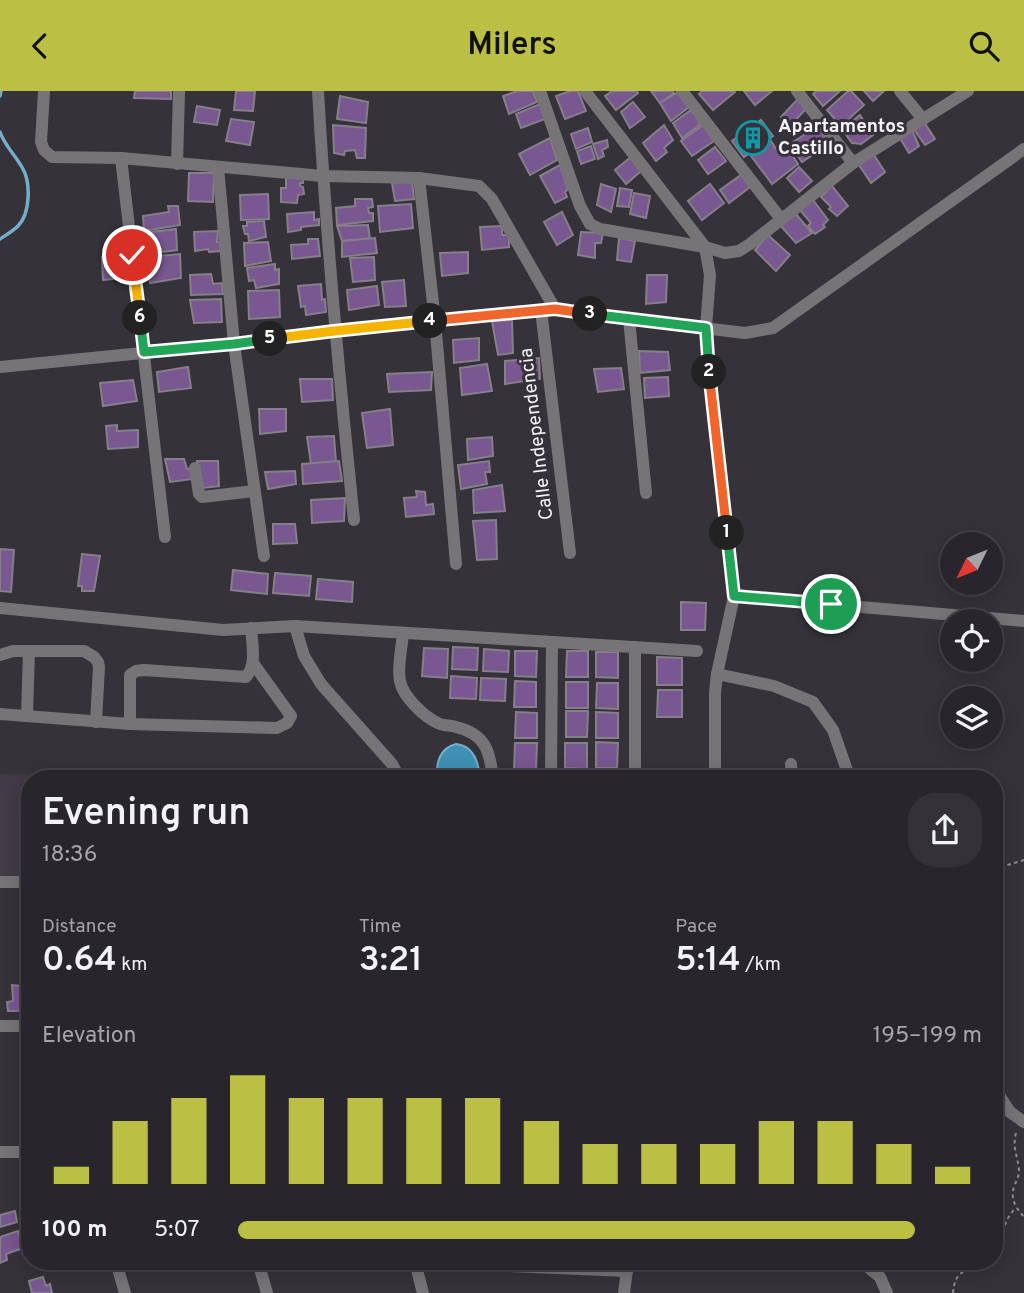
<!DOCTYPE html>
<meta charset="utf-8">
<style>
:root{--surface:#28262c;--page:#343238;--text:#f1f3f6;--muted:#a5a5a9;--line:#444348;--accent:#bbc044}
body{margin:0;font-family:Overpass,sans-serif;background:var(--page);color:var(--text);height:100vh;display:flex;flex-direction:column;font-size:26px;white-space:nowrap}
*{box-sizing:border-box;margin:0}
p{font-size:23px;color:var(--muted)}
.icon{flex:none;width:38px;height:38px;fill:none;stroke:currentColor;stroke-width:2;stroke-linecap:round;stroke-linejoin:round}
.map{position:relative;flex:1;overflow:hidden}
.drawer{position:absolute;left:21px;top:679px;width:982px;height:500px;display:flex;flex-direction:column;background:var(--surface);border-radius:28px;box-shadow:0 4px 18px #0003,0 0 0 2px var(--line)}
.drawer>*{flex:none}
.needle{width:46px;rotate:227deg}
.tools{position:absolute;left:940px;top:441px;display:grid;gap:14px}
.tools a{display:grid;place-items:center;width:63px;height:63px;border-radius:50%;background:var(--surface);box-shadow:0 4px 18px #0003,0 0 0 2px var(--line);font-size:35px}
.pin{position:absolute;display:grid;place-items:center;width:60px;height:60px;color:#fff;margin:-30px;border:4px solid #fff;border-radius:50%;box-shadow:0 2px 7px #0007}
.km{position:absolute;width:35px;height:35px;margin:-18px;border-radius:50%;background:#222;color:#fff;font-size:19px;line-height:35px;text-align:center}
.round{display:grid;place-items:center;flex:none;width:74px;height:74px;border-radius:28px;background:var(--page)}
.head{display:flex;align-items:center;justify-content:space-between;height:119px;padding:0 21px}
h1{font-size:38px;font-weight:600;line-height:52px}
.metrics{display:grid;grid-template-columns:repeat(3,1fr);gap:10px;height:119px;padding:7px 21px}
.metrics div{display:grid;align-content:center}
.metrics b{font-size:35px;font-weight:600}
.metrics small{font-size:19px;font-weight:400}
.metrics p{font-size:19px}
.chart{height:196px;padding:14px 21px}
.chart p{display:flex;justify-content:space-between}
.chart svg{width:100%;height:126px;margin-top:7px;stroke:var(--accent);stroke-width:6}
ul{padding:0 21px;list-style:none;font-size:23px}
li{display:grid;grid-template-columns:112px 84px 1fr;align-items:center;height:52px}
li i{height:18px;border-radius:9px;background:var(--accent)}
header{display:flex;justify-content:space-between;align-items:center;height:91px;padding:0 21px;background:var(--accent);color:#111;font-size:32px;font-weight:600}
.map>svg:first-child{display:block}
</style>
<header><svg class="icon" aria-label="back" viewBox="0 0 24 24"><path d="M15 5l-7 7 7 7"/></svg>Milers<svg class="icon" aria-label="search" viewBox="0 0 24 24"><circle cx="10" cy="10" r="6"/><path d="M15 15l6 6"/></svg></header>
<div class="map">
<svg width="1024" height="1202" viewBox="0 0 1024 1202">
<rect width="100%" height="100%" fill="#36323a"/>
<path fill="#423a47" d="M0 683 153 684 154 688H30V792H0Z"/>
<path fill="#3f90b4" stroke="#76adc8" stroke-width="2" d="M456 653C474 655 479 672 480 688H438C435 672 440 657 456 653Z"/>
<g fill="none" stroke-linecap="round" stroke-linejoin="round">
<g stroke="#76adc8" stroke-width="3.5">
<path d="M0 5 1 0"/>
<path d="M0 41C5 55 16 65 23 78 31 93 30 123 18 135 13 140 6 144 0 148"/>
</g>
</g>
<g fill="#795790" stroke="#847f88" stroke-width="2">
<path d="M135 0H171V8L134 7Z"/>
<path d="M236 0H255L253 20 234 19Z"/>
<path d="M517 0H533L537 11 509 23 503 5Z"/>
<path d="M570 0H578L586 20 565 28 556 5Z"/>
<path d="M612 0H637L638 2 616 19 605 5Z"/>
<path d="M651 0H672L674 2 660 12Z"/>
<path d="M702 0H734L735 1 713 19 699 3Z"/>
<path d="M744 0H772L755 14Z"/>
<path d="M816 0H840L823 15 813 3Z"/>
<path d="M848 0H851L864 14 841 35 827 19Z"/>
<path d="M864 0H884L873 10Z"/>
<path d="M678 1 689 16 671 30 660 12Z"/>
<path d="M340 5 368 11 366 32 337 28Z"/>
<path d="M797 9 806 18 790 35 781 26Z"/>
<path d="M633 11 645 26 630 37 621 21Z"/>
<path d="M540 13 545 28 521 37 516 23Z"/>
<path d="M197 15 220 19 217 34 194 31Z"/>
<path d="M691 19 701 33 682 47 673 32Z"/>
<path d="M860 24 873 44 861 53 852 52 842 38Z"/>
<path d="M231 28 254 31 250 54 226 50Z"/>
<path d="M761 29 773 45 744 66 732 50Z"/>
<path d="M924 31 935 48 925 54 913 37Z"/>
<path d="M333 34 366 37 365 67H357L355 59 345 60 344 64 334 62Z"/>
<path d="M664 34 673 49 664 57 667 61 656 70 643 52Z"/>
<path d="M703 34 714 50 692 65 681 50Z"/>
<path d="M818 35 829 53 802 71 790 53Z"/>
<path d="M588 37 592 51 576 58 571 43Z"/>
<path d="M912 39 919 55 909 62 900 47Z"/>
<path d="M550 47 557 69 530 84 519 63Z"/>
<path d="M607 49 608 56 602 59 604 65 598 68 593 53Z"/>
<path d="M771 50 780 64 788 58 798 73 772 93 751 65Z"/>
<path d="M591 55 595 68 581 73 577 60Z"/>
<path d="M715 56 726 70 708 83 698 69Z"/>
<path d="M874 64 885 81 871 92 859 74Z"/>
<path d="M631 66 641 80 626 93 615 79Z"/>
<path d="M560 74 568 98 565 101 567 106 555 112 540 85Z"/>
<path d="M799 76 812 90 799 101 787 87Z"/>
<path d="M189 82H214L213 111 188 110Z"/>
<path d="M286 84 303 86V92H300V95L303 96 304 103 298 104 297 112 281 111V97H286Z"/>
<path d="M741 84 750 96 729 112 720 99Z"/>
<path d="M412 90 414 108 395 110 392 92Z"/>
<path d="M601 93 616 98 611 121 597 114Z"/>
<path d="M710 93 724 112 702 129 688 110Z"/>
<path d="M832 95 848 115 837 125 829 118 831 116 821 106Z"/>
<path d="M620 97 632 99 629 116 617 115Z"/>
<path d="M634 102 650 105 646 127 630 123Z"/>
<path d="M268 103 269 128 241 129 240 104Z"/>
<path d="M355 108H372L373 116 368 117 369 122H373V130L337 134 336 117 355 115Z"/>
<path d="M813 109 828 129 823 134 825 136 815 143 808 135 811 132 800 119Z"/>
<path d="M411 113 413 137 380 141 378 115Z"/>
<path d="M168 115H178L180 134 144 140 143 125 169 121Z"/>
<path d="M314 121V129L319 128V134L301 136V139L288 141 287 123Z"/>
<path d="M562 121 573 144 557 154 544 131Z"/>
<path d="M795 122 812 142 796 152 780 134Z"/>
<path d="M264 130 266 146 249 150 248 143H245L243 135H247V131Z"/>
<path d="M368 134 370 148 342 150 337 135Z"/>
<path d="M502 135V144H509V156L482 159 480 136Z"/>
<path d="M176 138 177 159 145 163 144 142Z"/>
<path d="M218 140 217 151H221V160L209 161 208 158 195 160 194 141Z"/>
<path d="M581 141 603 142 601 152H595V167L578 164Z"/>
<path d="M768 144 790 164 776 180 755 159Z"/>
<path d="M375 147 377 162 342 166V150Z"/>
<path d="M619 147 635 150 631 171 617 169Z"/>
<path d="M308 148H318L320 165 292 168 291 154 308 153Z"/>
<path d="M268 151 271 170 245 175 244 152Z"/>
<path d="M468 161V182L442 185 440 162Z"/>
<path d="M180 163 181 187 150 192 147 166Z"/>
<path d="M102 166H123L125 187 103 189Z"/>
<path d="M374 166 375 189 353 191 350 167Z"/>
<path d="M275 173V179L279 178V193L256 197 254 189 249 190 247 177Z"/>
<path d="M211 183 213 193 222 192 223 203 191 204 190 184Z"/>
<path d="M647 184H667L666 211 646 213Z"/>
<path d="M404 189 406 215 385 216 382 191Z"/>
<path d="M321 193 322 209 325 208 326 221 306 224 305 215 301 216 298 195Z"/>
<path d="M377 195 379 214 349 219 347 199Z"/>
<path d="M279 199 280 226 249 228 248 200Z"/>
<path d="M221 208 222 231 194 232 190 209Z"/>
<path d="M512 229 513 262 498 264 492 230Z"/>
<path d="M479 247V269L454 272 453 249Z"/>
<path d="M639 260 668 261 670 279 640 282Z"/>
<path d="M539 267 540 288 505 293V270Z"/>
<path d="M487 273 492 300 462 304 460 277Z"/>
<path d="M188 276 191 297 159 301 157 281Z"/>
<path d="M621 277 624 298 598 301 594 278Z"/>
<path d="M432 281 431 299 389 301 387 283Z"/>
<path d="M668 286 669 305 645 307 644 287Z"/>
<path d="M300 288H332L333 309 302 311Z"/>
<path d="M133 289 137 310 103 315 100 292Z"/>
<path d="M259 318H286V340L260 343Z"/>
<path d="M390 318 393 354 367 357 362 322Z"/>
<path d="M117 334V340L138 339V356L108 358 106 335Z"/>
<path d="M334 345 336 371 311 373 307 346Z"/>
<path d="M492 346 493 365 468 369 467 348Z"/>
<path d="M165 368H184L187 378 192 377 193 388 170 391Z"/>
<path d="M197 370H218L219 395 203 397Z"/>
<path d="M339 370 342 390 303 393 302 373Z"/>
<path d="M489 370 490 381H485L487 393 461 398 458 374Z"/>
<path d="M295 380 296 393 268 398 265 381Z"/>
<path d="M502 394 505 420 474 422 473 399Z"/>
<path d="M416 400 425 401 426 414 433 413 434 423 406 426 404 407 417 406Z"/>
<path d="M345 407 344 430 312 432 311 409Z"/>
<path d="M496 429 497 468 477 469 473 430Z"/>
<path d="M273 433H295L297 452 273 453Z"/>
<path d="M0 458 14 459 11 501 0 500Z"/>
<path d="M82 463 100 465 94 500H82V495H78Z"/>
<path d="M233 479 268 483 267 503 231 499Z"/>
<path d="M275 482 311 485 309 505 273 502Z"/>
<path d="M318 488 353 491 352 511 316 508Z"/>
<path d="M681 511 706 512 705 539H681Z"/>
<path d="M453 556 478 557 477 579 452 578Z"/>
<path d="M424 557 448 558 447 587 422 585Z"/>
<path d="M484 558 509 560 508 581 483 580Z"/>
<path d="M515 560H537L536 586 515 585Z"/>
<path d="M567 560H588V586H566Z"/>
<path d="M596 561H618V587L596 586Z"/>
<path d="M657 566 682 567V594H657Z"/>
<path d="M451 585 477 587 476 608 450 607Z"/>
<path d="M481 587 506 588 505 610 480 609Z"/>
<path d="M515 590 536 591V616H514Z"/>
<rect x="566" y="591" width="22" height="26"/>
<path d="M597 592H618V618L596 617Z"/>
<path d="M658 599H682V626H657Z"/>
<path d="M566 620H588L587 646H566Z"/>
<path d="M516 621 537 622V647H515Z"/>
<path d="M596 621 618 622V647H596Z"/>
<path d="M596 651 618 652 617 677H596Z"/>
<path d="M515 652H537L536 678H514Z"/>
<path d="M565 652H587V678L565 677Z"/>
<path d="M596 681 618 682 617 688H596Z"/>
<rect x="514" y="682" width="22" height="6"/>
<path d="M566 682H588L587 688H566Z"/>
<path d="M24 892 30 893V920H8L7 911 13 910 12 894 23 895Z"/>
<path d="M27 946H30V966H28Z"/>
<path d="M15 1120 17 1131 0 1136V1124Z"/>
<path d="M18 1140 23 1157 6 1163 7 1169 0 1172V1146Z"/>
<path d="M43 1186 46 1195 50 1193 52 1202H32L29 1190Z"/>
</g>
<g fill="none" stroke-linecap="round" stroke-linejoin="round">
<g stroke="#908c94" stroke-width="2" stroke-dasharray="3.5 3.5" stroke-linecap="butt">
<path d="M994 778 1024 769"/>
<path d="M1016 1042C1012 1057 1018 1065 1019 1080 1019 1086 1016 1090 1014 1096 1010 1108 1016 1117 1024 1126"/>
<path d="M994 1160 1008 1127 1015 1117"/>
<path d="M953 1202C955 1177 967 1181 985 1171"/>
</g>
<g stroke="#777478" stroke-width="12">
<path d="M44 0 41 51 44 59 52 66 121 67 323 85 419 87 479 95 492 108 555 218"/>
<path d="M318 0C326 143 339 286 354 429"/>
<path d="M540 0 580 115 590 133 600 138 705 156 725 162 739 160 750 153 853 72 968 0"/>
<path d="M585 0 705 156 710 184 706 237 713 322 734 505 717 583 715 602V688"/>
<path d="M682 0 781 128"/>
<path d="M797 0 853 72"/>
<path d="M900 0 922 27"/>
<path d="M121 67 165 446"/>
<path d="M177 73 179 0"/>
<path d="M218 76 234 253 264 465"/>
<path d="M419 87 435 230 456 473"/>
<path d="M541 219 570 462"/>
<path d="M629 228 646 402"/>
<path d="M0 276 234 253 334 240 555 218 629 228 745 242 773 237 1024 58"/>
<path d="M195 377 199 403 202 406 254 400"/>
<path d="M734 505 1024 530"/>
<path d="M0 517 223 539 295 535 697 560"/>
<path d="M295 535 304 565 321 593 392 673 400 688"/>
<path d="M403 542C402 557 397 575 400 590 403 606 425 627 440 633 445 635 451 634 456 636 486 643 490 661 493 688"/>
<path d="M0 564 13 560H84L94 566 98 571 99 576 96 631"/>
<path d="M717 583 774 595 813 611 833 639 850 688"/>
<path d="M0 623 130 633 277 637 287 632 291 625 253 572"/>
<path d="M27 625 29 560"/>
<path d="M130 633V584L136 580 144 579 246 586C257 574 252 553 251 537"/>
<path d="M791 673 792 688"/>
<path d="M344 687V688"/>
<path d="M551 688 552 551"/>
<path d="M635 688V556"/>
<path d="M0 791H30"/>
<path d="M0 935H30"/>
<path d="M994 996 1010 1021 1024 1031"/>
<path d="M0 1061H30"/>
<path d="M116 1171 125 1202"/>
<path d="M258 1171 267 1202"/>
<path d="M415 1171 627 1180"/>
<path d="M415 1171 423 1202"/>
<path d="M862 1171 880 1186 887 1202"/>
<path d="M624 1202 628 1171"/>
</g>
</g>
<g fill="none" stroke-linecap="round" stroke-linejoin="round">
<g stroke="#fff" stroke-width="14">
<path id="split-1" d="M727 442 734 505 831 513"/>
</g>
<g stroke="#fff" stroke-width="14">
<path id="split-2" d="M709 281 727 442"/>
</g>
<g stroke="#fff" stroke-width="14">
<path id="split-3" d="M590 223 706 237 709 281"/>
</g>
<g stroke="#fff" stroke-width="14">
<path id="split-4" d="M430 230 555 218 590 223"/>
</g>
<g stroke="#fff" stroke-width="14">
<path id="split-5" d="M270 248 334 240 430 230"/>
</g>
<g stroke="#fff" stroke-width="14">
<path id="split-6" d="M140 227 144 261 234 253 270 248"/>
</g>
<g stroke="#fff" stroke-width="14">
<path id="split-7" d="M132 164 140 227"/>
</g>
<use href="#split-1" stroke="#22a559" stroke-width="9"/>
<use href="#split-2" stroke="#f0652b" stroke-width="9"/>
<use href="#split-3" stroke="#22a559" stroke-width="9"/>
<use href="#split-4" stroke="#f0652b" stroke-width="9"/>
<use href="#split-5" stroke="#f5b400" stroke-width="9"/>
<use href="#split-6" stroke="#22a559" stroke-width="9"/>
<use href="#split-7" stroke="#f5b400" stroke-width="9"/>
</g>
<defs>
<g id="building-ring" transform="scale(1.75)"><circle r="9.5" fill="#36323a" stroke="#0f9aa8" stroke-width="1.5"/><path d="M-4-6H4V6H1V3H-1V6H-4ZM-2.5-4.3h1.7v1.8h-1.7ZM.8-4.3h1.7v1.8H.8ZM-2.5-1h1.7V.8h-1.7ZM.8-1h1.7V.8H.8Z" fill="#0f9aa8"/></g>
</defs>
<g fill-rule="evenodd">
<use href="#building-ring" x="753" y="47"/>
</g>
<g text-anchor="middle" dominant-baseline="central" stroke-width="6" stroke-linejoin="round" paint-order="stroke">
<g font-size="19" font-weight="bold" fill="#f5f2f8" stroke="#36323a" text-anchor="start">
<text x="778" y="36">Apartamentos<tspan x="778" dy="22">Castillo</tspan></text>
</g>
<g font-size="19" fill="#f5f2f8" stroke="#36323a">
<text transform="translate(537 343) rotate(-97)">Calle Independencia</text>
</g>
</g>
</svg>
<div class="tools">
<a><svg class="needle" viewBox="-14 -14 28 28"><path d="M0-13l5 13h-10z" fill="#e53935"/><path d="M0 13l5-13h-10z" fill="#a5a5a9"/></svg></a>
<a><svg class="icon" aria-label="locate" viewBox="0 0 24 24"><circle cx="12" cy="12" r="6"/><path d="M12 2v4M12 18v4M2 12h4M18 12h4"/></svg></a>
<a><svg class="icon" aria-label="layers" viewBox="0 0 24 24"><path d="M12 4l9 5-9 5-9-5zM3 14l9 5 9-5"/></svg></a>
</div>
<div class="pin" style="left:831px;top:513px;background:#1e9e55"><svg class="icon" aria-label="arrive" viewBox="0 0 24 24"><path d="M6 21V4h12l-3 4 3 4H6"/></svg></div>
<div class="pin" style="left:132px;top:164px;background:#d93025"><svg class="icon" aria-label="check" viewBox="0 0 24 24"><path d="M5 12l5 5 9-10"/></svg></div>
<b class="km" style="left:727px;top:442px">1</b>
<b class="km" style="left:709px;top:281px">2</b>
<b class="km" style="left:590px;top:223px">3</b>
<b class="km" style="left:430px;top:230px">4</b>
<b class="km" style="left:270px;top:248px">5</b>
<b class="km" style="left:140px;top:227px">6</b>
<section class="drawer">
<div class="head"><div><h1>Evening run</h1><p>18:36</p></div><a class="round"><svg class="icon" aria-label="share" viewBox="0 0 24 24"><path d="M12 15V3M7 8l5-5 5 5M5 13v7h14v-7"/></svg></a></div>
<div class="metrics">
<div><p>Distance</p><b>0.64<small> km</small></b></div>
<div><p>Time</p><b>3:21</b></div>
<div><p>Pace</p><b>5:14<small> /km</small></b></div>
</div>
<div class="chart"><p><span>Elevation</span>195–199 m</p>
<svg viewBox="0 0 160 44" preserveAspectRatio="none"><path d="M5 44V38M15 44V22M25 44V14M35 44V6M45 44V14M55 44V14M65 44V14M75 44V14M85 44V22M95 44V30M105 44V30M115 44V30M125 44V22M135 44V22M145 44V30M155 44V38"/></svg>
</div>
<ul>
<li><b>100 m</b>5:07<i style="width:91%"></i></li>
</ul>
</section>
</div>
